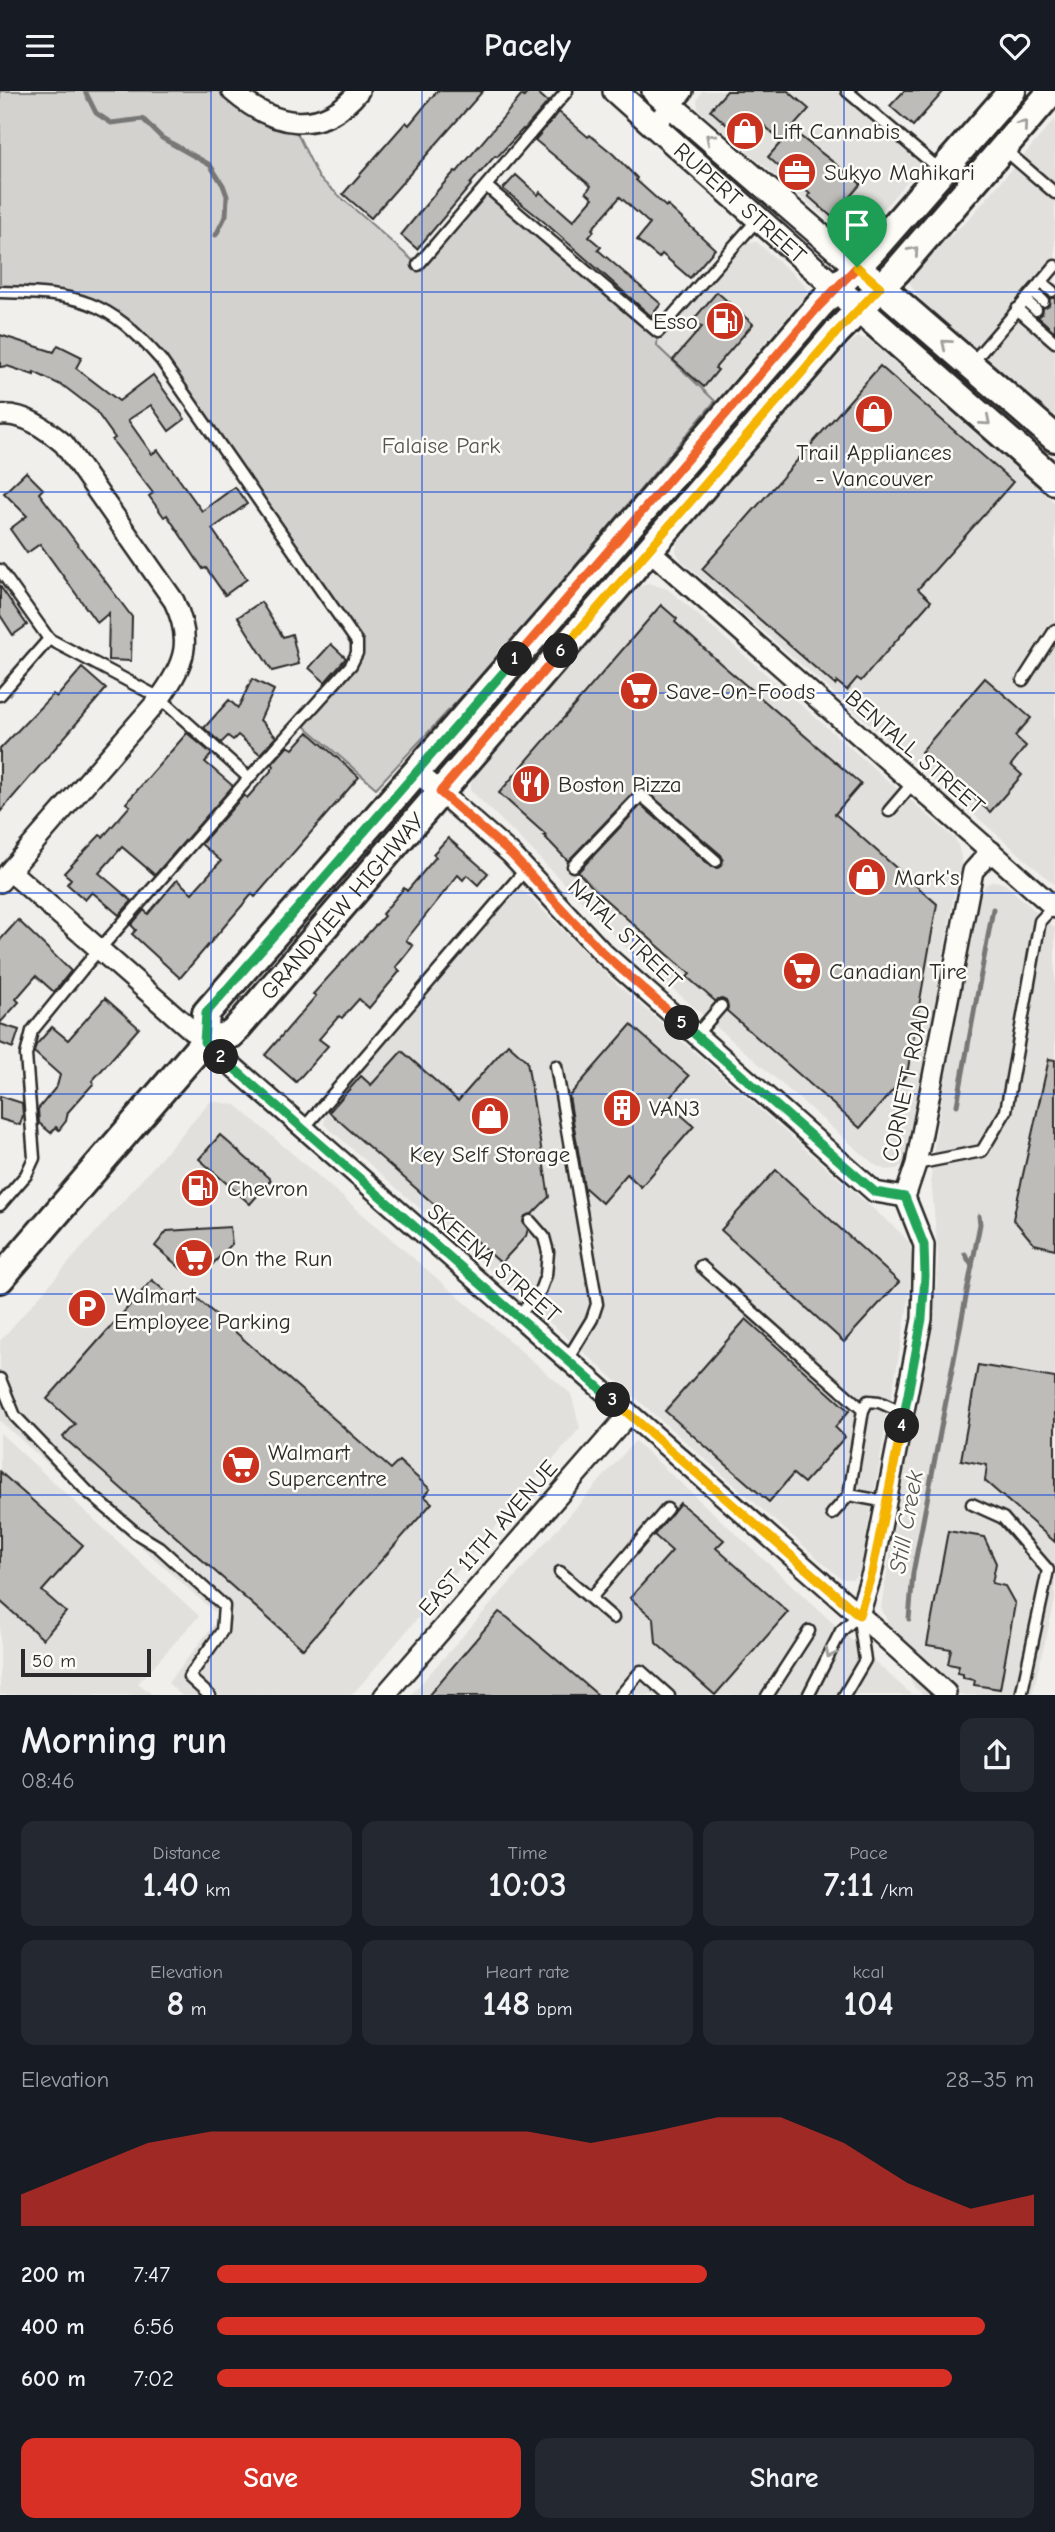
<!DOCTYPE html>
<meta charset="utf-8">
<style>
:root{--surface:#171b24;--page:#242831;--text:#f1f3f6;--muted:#9ea1a6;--accent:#d93025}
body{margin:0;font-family:"Comic Neue",sans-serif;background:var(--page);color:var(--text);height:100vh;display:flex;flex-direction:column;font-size:26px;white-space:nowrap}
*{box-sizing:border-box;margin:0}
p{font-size:23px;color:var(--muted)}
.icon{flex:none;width:38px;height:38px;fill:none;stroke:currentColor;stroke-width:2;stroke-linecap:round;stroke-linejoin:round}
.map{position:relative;height:1604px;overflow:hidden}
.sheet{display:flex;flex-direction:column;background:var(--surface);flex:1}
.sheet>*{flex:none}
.scale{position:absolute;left:21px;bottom:18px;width:130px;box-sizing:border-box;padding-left:7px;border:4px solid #2b2b2b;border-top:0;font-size:19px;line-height:24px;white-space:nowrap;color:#2b2b2b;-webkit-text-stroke:5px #fdfcf7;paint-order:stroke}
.pin{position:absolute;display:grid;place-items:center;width:60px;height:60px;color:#fff;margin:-72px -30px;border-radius:50% 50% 50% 0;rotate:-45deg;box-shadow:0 0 7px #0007}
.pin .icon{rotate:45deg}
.km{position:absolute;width:35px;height:35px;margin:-18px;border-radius:50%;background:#222;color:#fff;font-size:19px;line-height:35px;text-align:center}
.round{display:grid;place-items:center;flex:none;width:74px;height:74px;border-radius:14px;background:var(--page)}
.overview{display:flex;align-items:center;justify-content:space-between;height:119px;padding:0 21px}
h1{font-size:38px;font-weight:600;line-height:52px}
.stats{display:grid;grid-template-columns:repeat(3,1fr);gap:10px;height:119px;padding:7px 21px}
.stats div{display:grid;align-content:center;border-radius:14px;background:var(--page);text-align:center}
.stats b{font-size:35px;font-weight:600}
.stats small{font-size:19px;font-weight:400}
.stats p{font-size:19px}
.chart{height:196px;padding:14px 21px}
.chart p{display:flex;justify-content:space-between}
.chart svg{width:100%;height:126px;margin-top:7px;fill:var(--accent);opacity:.7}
.button{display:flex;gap:14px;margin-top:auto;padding:14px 21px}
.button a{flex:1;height:80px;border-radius:14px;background:var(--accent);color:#fff;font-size:28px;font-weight:600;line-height:80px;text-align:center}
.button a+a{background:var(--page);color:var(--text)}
ul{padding:0 21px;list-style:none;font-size:23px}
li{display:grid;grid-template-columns:112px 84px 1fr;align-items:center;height:52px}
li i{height:18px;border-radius:9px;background:var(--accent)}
header{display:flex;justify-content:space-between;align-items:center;height:91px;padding:0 21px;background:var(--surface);font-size:32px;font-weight:600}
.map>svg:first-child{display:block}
</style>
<header><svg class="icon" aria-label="menu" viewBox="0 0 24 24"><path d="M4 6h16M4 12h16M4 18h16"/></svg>Pacely<svg class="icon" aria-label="heart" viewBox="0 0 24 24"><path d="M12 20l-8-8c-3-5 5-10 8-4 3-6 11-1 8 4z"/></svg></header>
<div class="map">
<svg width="1055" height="1605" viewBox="0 0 1055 1605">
<rect width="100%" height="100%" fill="#f0efeb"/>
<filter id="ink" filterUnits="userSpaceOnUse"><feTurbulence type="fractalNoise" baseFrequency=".0143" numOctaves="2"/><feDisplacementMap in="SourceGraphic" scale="14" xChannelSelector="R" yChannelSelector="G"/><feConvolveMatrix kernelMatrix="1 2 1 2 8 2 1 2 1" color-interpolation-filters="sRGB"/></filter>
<g filter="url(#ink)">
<g fill="#e1e0dc">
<path d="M702 0H844L917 69 920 75 861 144 849 147 701 21 698 17 697 9Z"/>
<path d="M1055 28V328L924 213 911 195 910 190 916 179 941 153 967 130Z"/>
<path d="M741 148 745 152 757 151 801 190 806 195 807 203 715 310 657 255 658 241Z"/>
<path d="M859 246 870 250 1055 412V794L681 469 676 460 678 445 850 252Z"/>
<path d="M648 492 667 498 674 503 955 748 958 754 961 766V779L954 803 909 1061 905 1072 897 1078 886 1079 875 1074 628 859 523 750 471 700V688L474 683 635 498Z"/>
<path d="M996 790 1005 793 1055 837V1510L1032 1604H924L913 1595 881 1516 936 1198 938 1166 931 1087 935 1048 976 812 986 793Z"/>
<path d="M510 797 514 801 521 799 525 801 611 888 902 1143 910 1153 913 1167 908 1214 860 1480 853 1488H844L839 1486 324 1033 326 1024 320 1019Z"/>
<path d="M211 1010 236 1014 571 1303 580 1337 352 1604 182 1605 168 1592 220 1526 0 1330V1250Z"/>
<path d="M0 1342 199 1525 138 1592 153 1604H0Z"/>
<path d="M635 1350 884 1579 912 1604 410 1605Z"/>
</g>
<path fill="#d3d2cf" stroke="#7f7e7d" stroke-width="2" d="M0 0H219L255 28 282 38 296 40 319 87 418 174 486 95 658 241 657 255 715 310 506 558 376 697 299 630 351 574 357 551 161 269 94 214 0 201Z"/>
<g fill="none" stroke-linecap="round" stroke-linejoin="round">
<g stroke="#777775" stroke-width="5">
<path d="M85 0 96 22 111 32 143 28 162 47 210 74 223 94 227 105 226 124 216 144"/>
<path d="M957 1014 993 818"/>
<path d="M965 1163 972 1175"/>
<path d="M909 1528 913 1482 980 1133 979 1125"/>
</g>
</g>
<g fill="#bdbcb8" stroke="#2b2b2b" stroke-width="2">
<path d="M437 0H483L371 127 343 103 406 31 409 34Z"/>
<path d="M529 0H536L548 11 524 39 523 38 497 66 495 65 470 93 471 94 417 158 401 144 438 99 455 80 457 81 522 4 524 6Z"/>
<path d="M727 0H788L809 18 791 38 861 93 832 126 808 105 810 103 768 66 782 50 760 31 744 49 710 19Z"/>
<path d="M904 0H944L913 35 890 15Z"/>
<path d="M559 21 588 46 590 44 612 62 637 87 636 89 666 116 667 114 715 158 690 187 662 163 659 167 637 149 650 133 620 106 592 138 594 140 589 146 601 156 598 159 661 213 651 225 543 130 503 98 516 84 538 104 540 101 573 130 593 107 586 101 591 95 535 49Z"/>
<path d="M717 201 753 233 715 277 718 279 704 296 673 269 702 236 693 229Z"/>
<path d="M1050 207H1055V241L1038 226 1042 223 1043 217 1049 214Z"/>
<path d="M0 244 54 261 58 254 82 266 76 277 119 310 153 284 185 328 169 340 151 314 128 329 152 363 158 359 202 420 235 396 247 413 212 438 247 488 225 504 206 477 203 478 167 424 164 426 149 405 153 402 112 349 115 347 95 319 65 296 34 281V284L7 275 0 276Z"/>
<path d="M880 275 1013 391 918 498 931 510 861 590 857 587 847 599 837 591 835 594 702 478Z"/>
<path d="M26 381 43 398 39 402 132 526 131 570 108 569 109 522 97 532 40 453 27 462 10 438 27 425 4 402Z"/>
<path d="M0 495 27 534 13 544 0 524Z"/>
<path d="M261 511 283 546 292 543 299 573 272 580 238 526Z"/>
<path d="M661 514 677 528 675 531 720 572 861 693 835 723 937 813 907 983 860 1037 727 920 728 916 726 910 722 908 715 910 687 886 690 883 599 803 578 781 641 714 712 776 718 777 722 774 723 768 721 764 642 697 636 699 568 770 544 745 546 744 499 702Z"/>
<path d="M331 553 346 567 325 591 309 577Z"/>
<path d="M82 577 106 598 0 721V658L53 603 57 606Z"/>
<path d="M985 587 1031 627 1015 645 1026 655 1011 674 1022 684 990 721 921 661Z"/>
<path d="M252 588 274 599 260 629 276 646 260 663 238 644 233 649 228 645 221 652 204 637 229 609 238 617Z"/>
<path d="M308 641 359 686 255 806 252 803 180 887 132 843 136 839 131 834 144 819 148 823 177 789 192 802 221 770 201 753 244 704 247 707 271 680 274 675 272 673 288 655 293 658Z"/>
<path d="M187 642 212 663 205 671 233 695 155 784 122 756 99 782 132 810 119 824 92 801 85 809 67 793 71 788 64 782 100 744 103 746 130 715 126 712Z"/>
<path d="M448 747 488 782 478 794 467 784 463 789 458 784 406 849 413 855 396 876 400 880 369 917 359 908 342 927 339 925 319 948 328 955 296 991 265 964 316 905 313 903 384 825 382 823 404 797 407 800 436 766 433 763Z"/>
<path d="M18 829 71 880 54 901 36 885 16 908 19 911 0 932V849Z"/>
<path d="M105 907 139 937 92 990 94 992 68 1021 66 1030 59 1039 56 1036 51 1042 39 1032 38 1018 57 995 60 984 34 961 36 954 52 936 68 949Z"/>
<path d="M0 933 19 939 13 957 0 952Z"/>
<path d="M631 934 689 985 666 1011 694 1035 641 1096 627 1083 602 1112 584 1096 569 1005Z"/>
<path d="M508 953 527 970 549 1106 532 1123 525 1125 523 1131 528 1138 526 1145 501 1172 329 1021 361 985 371 994 402 960 458 1010Z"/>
<path d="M1049 968 1055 969V1158L1034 1153 1013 1128Z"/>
<path d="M0 1005 22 1012 23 1024 20 1034 0 1028Z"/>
<path d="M220 1044 271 1089 250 1113 199 1068Z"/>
<path d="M776 1079 899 1191 844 1251 721 1139Z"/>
<path d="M230 1136 232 1153 206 1180 185 1181 155 1155 167 1140Z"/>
<path d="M152 1189 181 1214 191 1202 391 1378 399 1370 430 1398 424 1405 432 1412 303 1558 63 1346 75 1333 47 1308Z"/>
<path d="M746 1228 849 1320 835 1336 845 1346 804 1392 793 1383 769 1411 665 1320Z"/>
<path d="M978 1274 1055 1287V1451L985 1390 987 1374 961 1369Z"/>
<path d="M0 1381 83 1454 42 1500 66 1521 43 1548 0 1510Z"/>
<path d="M680 1412 724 1449 716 1457 788 1521 715 1604 656 1552 654 1528 630 1507 672 1460 654 1444Z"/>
<path d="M948 1440 984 1446 996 1472 992 1492 1005 1495 1015 1513 1000 1598 974 1594 975 1589 963 1587V1583L957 1582 959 1575 948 1573 951 1558 927 1554Z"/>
<path d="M499 1521 508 1527 599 1605H428Z"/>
</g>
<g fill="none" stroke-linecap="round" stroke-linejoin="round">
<g stroke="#2b2b2b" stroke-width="15">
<g id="service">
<path d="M847 0 940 79"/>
<path d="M1005 59 1055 102"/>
<path d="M486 95 658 241 758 128"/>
<path d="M418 174 567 0"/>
<path d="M1041 191 1052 200"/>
<path d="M0 201C79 203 107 208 161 269L357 551V562L351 574 249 687 85 875 32 940 26 964 34 1067 26 1084 0 1114"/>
<path d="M1033 201 1043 210"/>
<path d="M1025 209 1036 219"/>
<path d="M1017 218 1055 251"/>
<path d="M971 273 1055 175"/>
<path d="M0 479 49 548 160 607 249 687"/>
<path d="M1023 589 1055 539"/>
<path d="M0 604 49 548"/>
<path d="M889 720 913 692"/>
<path d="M573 775 641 704 716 770"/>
<path d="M696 944 721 915"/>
<path d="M556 975 597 1213 592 1228 567 1269"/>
<path d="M303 1038 526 778"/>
<path d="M916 1073 982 1060 1006 1020 1040 830 1053 816"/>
<path d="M701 1175 863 1319"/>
<path d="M518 1225 540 1200 546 1184 548 1161 544 1146 530 1130"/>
<path d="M0 1288 15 1325 88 1401 136 1442 159 1456 224 1515 222 1540 189 1586 210 1605"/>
<path d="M849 1404 887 1411"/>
<path d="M972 1413 1003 1427 1048 1479 1021 1605"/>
<path d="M832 1423 849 1404 863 1319 868 1310 879 1311 904 1322"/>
<path d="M560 1481 613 1527"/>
<path d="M591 1507 667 1418"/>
<path d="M620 1605 641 1580 669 1605"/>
<path d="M767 1605 809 1540"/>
<path d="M808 1605 841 1540 859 1524"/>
<path d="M844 1605 865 1569 859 1528"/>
</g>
</g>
<g stroke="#2b2b2b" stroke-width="24">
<g id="minor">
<path d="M232 0C273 36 321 46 359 0"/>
<path d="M653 36 683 0"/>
<path d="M0 324C25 322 46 338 64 353L174 510C193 550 185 573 160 607L0 791"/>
<path d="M648 458 1055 817"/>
<path d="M416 680 511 763 603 862 875 1101 905 1106"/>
<path d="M10 780 881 1543 946 1602"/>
<path d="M859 1524 872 1482 922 1228 924 1154 905 1106 916 1073 973 780 991 760"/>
<path d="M384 1605 629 1323"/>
</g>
</g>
<g stroke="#2b2b2b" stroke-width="28">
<g id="tertiary">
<path id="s1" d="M615 0 836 197"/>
<path d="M654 0 857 176"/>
</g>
</g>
<g stroke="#2b2b2b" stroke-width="32">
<g id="secondary">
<path d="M869 186 1055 347"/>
<path d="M848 208 1055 390"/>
<path d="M204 951 206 922 560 516 819 215 873 159 1012 0"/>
<path id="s2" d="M0 1188 204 951 232 943 836 242 897 180 1052 0"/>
</g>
</g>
<use href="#service" stroke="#fdfcf7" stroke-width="10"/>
<use href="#minor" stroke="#fdfcf7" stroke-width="19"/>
<use href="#tertiary" stroke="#fdfcf7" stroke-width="23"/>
<use href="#secondary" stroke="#fdfcf7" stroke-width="26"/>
</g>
<defs><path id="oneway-chevron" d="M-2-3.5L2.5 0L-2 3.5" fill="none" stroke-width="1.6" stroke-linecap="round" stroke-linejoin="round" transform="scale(1.75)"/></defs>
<g stroke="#9e9e9b">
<use href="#oneway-chevron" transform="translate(1023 34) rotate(-49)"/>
<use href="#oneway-chevron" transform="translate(710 47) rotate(-139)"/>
<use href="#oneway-chevron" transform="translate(914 160) rotate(-49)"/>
<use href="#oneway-chevron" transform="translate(946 253) rotate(-140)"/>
<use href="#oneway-chevron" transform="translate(986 330) rotate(41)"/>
<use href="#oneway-chevron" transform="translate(830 1562) rotate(117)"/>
</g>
</g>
<g fill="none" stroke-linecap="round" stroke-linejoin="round" filter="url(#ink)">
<g stroke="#fff" stroke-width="14">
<path id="split-1" d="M515 568 819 215 857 176"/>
</g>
<g stroke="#fff" stroke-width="14">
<path id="split-2" d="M221 966 204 951 206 922 515 568"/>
</g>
<g stroke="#fff" stroke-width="14">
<path id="split-3" d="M221 966 613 1309"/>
</g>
<g stroke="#fff" stroke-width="14">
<path id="split-4" d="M613 1309 859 1524 872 1482 902 1335"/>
</g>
<g stroke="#fff" stroke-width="14">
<path id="split-5" d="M682 932 875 1101 905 1106 924 1154 925 1185 922 1228 902 1335"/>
</g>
<g stroke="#fff" stroke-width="14">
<path id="split-6" d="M561 560 440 701 511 763 603 862 682 932"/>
</g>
<g stroke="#fff" stroke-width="14">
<path id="split-7" d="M561 560 836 242 880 196 857 176"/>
</g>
<use href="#split-1" stroke="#f0652b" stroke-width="9"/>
<use href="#split-2" stroke="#22a559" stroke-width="9"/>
<use href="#split-3" stroke="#22a559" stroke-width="9"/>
<use href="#split-4" stroke="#f5b400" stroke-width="9"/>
<use href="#split-5" stroke="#22a559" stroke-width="9"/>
<use href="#split-6" stroke="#f0652b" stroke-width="9"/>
<use href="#split-7" stroke="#f5b400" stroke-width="9"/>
</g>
<path fill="none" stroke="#1d4ed8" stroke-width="2" stroke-opacity="0.55" d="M211 0V1605M422 0V1605M633 0V1605M844 0V1605M0 201H1055M0 401H1055M0 602H1055M0 802H1055M0 1003H1055M0 1203H1055M0 1404H1055"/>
<defs>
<g id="shop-disc" transform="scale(2.0125)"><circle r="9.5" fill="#c8321e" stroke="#fdfcf7"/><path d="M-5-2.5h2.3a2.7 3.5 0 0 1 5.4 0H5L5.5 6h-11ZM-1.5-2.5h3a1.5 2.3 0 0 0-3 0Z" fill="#fff"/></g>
<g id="office-disc" transform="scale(2.0125)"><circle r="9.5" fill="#c8321e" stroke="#fdfcf7"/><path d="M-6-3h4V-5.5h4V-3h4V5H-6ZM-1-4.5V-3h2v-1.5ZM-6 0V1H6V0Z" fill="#fff"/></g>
<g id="fuel-disc" transform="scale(2.0125)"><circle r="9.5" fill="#c8321e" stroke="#fdfcf7"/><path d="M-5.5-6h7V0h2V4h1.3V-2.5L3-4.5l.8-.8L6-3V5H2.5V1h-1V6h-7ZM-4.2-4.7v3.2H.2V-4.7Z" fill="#fff"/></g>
<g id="supermarket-disc" transform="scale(2.0125)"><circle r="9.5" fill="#c8321e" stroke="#fdfcf7"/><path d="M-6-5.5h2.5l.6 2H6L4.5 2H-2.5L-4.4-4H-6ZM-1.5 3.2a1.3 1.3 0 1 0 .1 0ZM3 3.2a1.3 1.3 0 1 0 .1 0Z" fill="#fff"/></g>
<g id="restaurant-disc" transform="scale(2.0125)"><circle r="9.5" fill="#c8321e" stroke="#fdfcf7"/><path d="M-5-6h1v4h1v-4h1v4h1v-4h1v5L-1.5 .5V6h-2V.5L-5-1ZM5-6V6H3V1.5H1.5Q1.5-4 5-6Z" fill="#fff"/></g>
<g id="building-disc" transform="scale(2.0125)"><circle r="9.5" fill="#c8321e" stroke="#fdfcf7"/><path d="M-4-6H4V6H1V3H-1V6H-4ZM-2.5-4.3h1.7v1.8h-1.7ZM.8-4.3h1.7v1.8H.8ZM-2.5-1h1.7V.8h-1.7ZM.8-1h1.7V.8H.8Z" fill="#fff"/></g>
<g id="parking-disc" transform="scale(2.0125)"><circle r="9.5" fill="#c8321e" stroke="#fdfcf7"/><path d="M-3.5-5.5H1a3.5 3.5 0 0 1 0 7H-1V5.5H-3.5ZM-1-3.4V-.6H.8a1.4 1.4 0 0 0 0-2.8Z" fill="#fff"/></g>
</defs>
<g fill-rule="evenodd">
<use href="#shop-disc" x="745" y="40"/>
<use href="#office-disc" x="797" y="81"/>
<use href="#fuel-disc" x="725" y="230"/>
<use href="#shop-disc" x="874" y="323"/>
<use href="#supermarket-disc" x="639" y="600"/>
<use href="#restaurant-disc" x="531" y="693"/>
<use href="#shop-disc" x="867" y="786"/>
<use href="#supermarket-disc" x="802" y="880"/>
<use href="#building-disc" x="622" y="1017"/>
<use href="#shop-disc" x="490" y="1025"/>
<use href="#fuel-disc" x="200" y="1097"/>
<use href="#supermarket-disc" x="194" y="1167"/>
<use href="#parking-disc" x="87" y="1217"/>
<use href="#supermarket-disc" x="241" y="1374"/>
</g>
<g text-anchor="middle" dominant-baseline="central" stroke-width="5" stroke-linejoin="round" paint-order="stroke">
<g font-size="23" fill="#2b2b2b" stroke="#fdfcf7" text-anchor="start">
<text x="772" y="40">Lift Cannabis</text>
<text x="824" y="81">Sukyo Mahikari</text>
<text x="698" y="230" text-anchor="end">Esso</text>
<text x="874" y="361" text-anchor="middle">Trail Appliances<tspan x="874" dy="26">- Vancouver</tspan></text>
<text x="666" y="600">Save-On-Foods</text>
<text x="558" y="693">Boston Pizza</text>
<text x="894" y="786">Mark's</text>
<text x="829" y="880">Canadian Tire</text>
<text x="649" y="1017">VAN3</text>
<text x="490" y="1063" text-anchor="middle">Key Self Storage</text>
<text x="227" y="1097">Chevron</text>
<text x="221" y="1167">On the Run</text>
<text x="114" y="1204">Walmart<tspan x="114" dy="26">Employee Parking</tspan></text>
<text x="268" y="1361">Walmart<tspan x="268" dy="26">Supercentre</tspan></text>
</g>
<g font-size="23" fill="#2b2b2b" stroke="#fdfcf7">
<text stroke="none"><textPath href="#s1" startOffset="168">RUPERT STREET</textPath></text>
<text transform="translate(915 661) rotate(41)">BENTALL STREET</text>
<text stroke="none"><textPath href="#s2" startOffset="511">GRANDVIEW HIGHWAY</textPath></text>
<text transform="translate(625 843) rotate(44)">NATAL STREET</text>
<text transform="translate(906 992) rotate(-78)">CORNETT ROAD</text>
<text transform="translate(494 1172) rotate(41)">SKEENA STREET</text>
<text transform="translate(488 1447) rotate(-49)">EAST 11TH AVENUE</text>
</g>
<g font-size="23" fill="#555554" stroke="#fdfcf7">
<text x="441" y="354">Falaise Park</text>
</g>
<g font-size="24" font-style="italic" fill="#575756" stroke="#fdfcf7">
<text transform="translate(906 1431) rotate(-80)">Still Creek</text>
</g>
</g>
</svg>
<div class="scale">50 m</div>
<div class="pin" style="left:857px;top:176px;background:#1e9e55"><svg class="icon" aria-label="arrive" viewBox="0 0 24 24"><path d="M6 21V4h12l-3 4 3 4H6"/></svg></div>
<b class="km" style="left:515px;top:568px">1</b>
<b class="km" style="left:221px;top:966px">2</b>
<b class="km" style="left:613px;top:1309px">3</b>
<b class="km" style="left:902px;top:1335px">4</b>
<b class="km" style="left:682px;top:932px">5</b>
<b class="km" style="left:561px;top:560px">6</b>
</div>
<section class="sheet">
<div class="overview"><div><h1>Morning run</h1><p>08:46</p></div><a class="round"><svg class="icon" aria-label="share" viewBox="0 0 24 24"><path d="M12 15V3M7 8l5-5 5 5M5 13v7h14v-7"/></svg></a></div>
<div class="stats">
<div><p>Distance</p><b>1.40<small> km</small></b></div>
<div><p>Time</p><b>10:03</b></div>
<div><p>Pace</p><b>7:11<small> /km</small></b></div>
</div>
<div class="stats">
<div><p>Elevation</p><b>8<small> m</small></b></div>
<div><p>Heart rate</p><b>148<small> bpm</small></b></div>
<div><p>kcal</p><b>104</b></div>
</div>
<div class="chart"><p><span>Elevation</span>28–35 m</p>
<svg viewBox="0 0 160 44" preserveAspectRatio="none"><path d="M0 44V33L10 24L20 15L30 11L40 11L50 11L60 11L70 11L80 11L90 15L100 11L110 6L120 6L130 15L140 29L150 38L160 33V44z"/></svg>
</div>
<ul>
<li><b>200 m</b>7:47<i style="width:60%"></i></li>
<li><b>400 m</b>6:56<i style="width:94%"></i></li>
<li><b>600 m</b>7:02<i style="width:90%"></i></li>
</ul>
<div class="button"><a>Save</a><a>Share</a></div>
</section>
